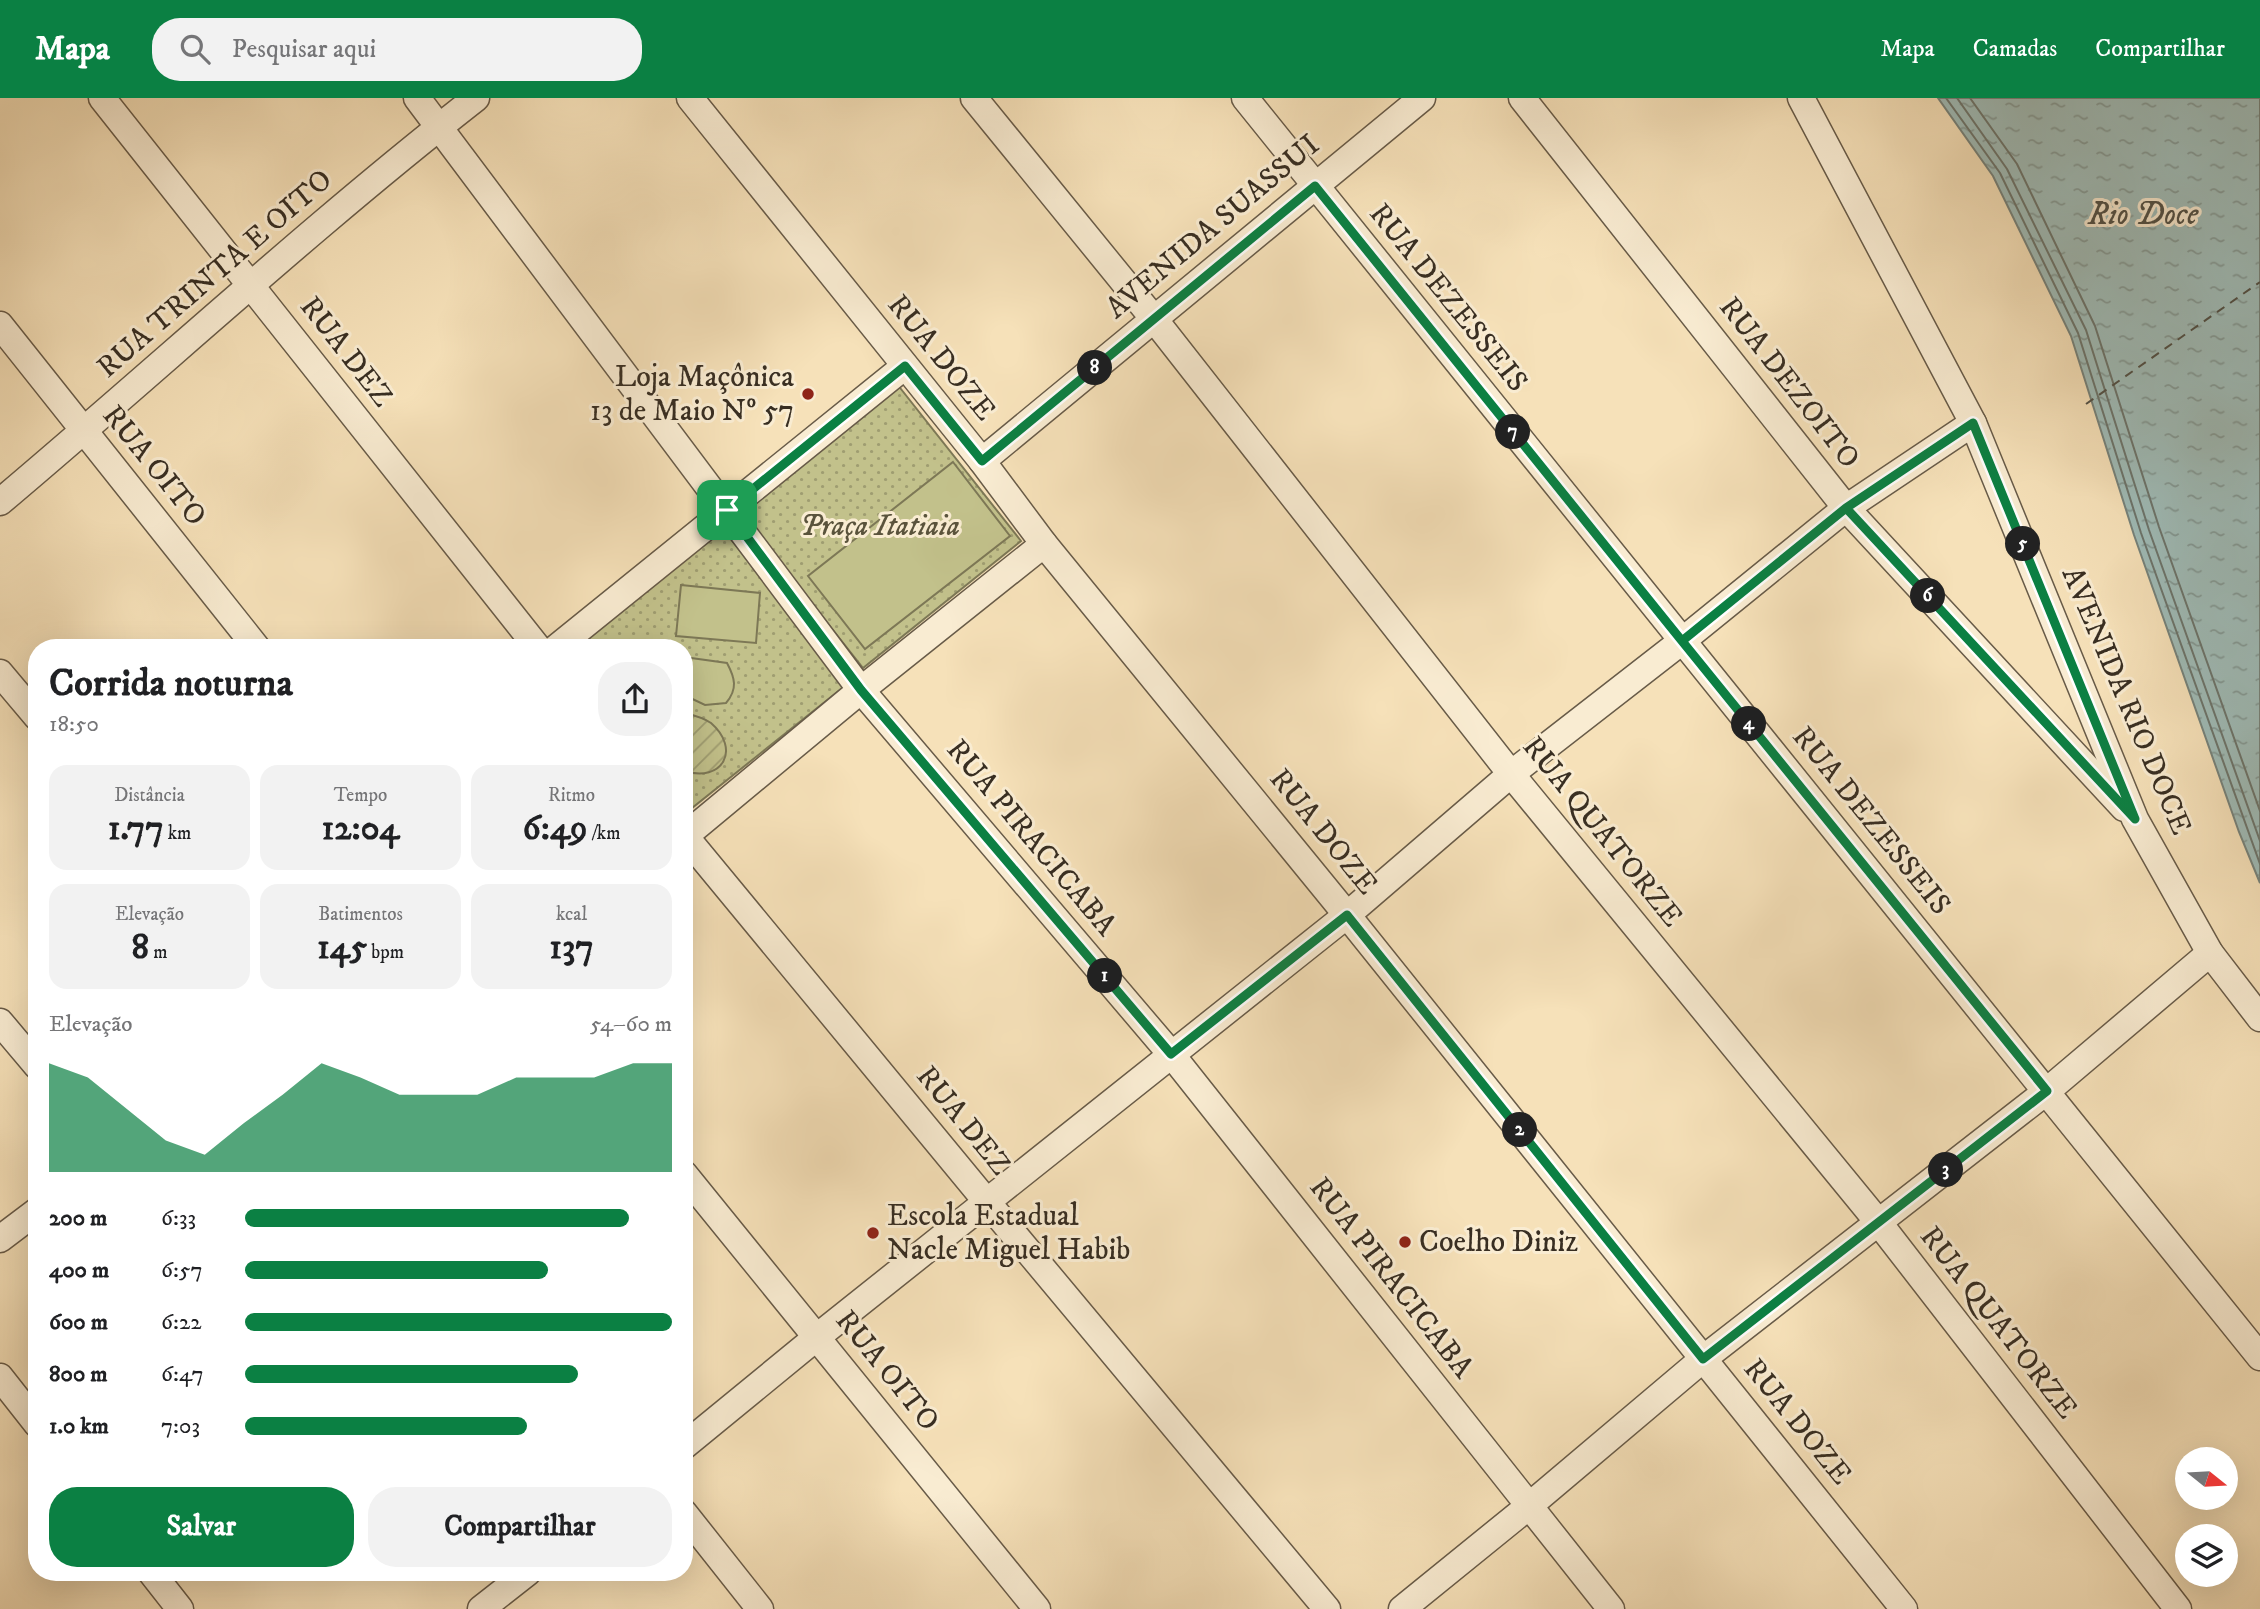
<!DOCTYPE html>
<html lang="pt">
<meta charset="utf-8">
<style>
:root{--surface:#fff;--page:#f2f2f2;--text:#202124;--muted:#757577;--accent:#0b8043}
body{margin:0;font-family:"IM FELL DW Pica",serif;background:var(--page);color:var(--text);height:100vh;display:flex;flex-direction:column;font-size:26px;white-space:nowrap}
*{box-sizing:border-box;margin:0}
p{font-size:23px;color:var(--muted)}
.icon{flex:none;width:38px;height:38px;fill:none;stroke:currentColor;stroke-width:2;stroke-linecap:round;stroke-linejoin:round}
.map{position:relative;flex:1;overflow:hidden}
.drawer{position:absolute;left:28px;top:541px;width:665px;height:942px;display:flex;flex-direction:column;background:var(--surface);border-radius:28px;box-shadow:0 7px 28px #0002}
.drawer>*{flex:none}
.needle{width:46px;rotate:108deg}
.fabs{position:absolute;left:2175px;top:1349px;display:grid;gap:14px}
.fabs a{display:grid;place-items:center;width:63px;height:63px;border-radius:50%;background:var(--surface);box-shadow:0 7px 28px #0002;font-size:35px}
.pin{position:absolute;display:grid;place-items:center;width:60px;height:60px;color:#fff;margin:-30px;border-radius:14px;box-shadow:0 4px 10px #0006}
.km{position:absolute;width:35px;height:35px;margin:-18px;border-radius:50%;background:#222;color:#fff;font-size:19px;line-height:35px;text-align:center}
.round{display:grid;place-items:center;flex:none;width:74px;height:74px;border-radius:28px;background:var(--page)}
.head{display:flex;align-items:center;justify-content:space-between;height:119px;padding:0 21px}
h1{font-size:38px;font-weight:700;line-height:52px}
.figures{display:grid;grid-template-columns:repeat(3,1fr);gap:10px;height:119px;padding:7px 21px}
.figures div{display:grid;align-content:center;border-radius:18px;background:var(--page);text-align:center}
.figures b{font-size:35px;font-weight:700}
.figures small{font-size:19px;font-weight:400}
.figures p{font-size:19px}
.chart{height:196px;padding:14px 21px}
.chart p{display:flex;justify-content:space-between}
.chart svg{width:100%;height:126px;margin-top:7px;fill:var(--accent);opacity:.7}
.cta{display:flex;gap:14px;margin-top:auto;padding:14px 21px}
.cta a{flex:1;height:80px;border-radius:28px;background:var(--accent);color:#fff;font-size:28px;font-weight:700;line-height:80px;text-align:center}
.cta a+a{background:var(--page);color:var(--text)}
ul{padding:0 21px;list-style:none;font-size:23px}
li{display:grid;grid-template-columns:112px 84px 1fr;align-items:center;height:52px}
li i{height:18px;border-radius:9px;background:var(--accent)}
header{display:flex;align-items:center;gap:42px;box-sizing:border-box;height:98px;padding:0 35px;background:var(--accent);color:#fff}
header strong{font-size:33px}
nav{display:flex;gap:38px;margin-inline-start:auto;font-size:24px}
.search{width:490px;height:63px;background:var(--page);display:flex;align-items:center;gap:18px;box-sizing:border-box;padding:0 24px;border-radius:28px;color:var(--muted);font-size:26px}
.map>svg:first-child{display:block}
</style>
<header>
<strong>Mapa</strong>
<div class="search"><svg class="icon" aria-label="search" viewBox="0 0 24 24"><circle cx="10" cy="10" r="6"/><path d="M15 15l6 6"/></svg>Pesquisar aqui</div>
<nav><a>Mapa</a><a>Camadas</a><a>Compartilhar</a></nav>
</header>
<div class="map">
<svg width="2260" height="1511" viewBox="0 0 2260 1511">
<defs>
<pattern id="grass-dots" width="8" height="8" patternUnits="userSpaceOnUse" patternTransform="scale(1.75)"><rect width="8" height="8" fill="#c2c18b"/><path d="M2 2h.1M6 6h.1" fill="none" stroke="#9f9d71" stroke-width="1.8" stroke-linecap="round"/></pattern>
<pattern id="garden-furrows" width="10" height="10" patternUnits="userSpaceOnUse" patternTransform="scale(1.75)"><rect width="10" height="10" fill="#c2c18b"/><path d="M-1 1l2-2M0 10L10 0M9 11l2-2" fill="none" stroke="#9f9d71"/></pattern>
<pattern id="water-ripples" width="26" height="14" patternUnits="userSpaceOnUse" patternTransform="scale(1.75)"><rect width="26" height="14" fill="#9fbcb8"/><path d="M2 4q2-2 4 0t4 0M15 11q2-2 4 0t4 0" fill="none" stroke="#839995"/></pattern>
</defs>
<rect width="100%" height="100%" fill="#f6e1b9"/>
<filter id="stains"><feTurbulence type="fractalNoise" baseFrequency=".00286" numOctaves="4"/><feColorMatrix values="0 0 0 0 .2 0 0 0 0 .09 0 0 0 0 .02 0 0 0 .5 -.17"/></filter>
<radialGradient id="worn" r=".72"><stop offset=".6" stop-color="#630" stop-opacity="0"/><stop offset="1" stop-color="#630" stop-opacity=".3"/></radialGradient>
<g fill="url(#grass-dots)" stroke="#7d7856" stroke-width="2">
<path d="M897 286 1021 443 863 570 738 412Z"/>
<path d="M722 430 846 587 687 714 684 710V550H572Z"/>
</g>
<path fill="url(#garden-furrows)" stroke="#7d7856" stroke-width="2" d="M685 615C693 617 704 620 711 625 741 651 723 685 684 673V645C692 637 689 624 685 615Z"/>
<g fill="#c2c18b" stroke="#7d7856" stroke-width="2">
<path d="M953 364 1010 438 865 551 808 478Z"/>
<path d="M681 487 760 495 756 545 676 538Z"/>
<path d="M684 559 727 565C735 580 738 591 726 605L705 607 684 597Z"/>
</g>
<path fill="url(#water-ripples)" stroke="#76837c" stroke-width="2" d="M1938 0H2260V785L2239 734 2134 437 2071 238 1993 78Z"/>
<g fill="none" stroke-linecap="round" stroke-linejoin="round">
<g stroke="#6c756d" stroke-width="2">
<path d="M1946 0 2000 75 2078 235 2141 435 2260 766"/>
<path d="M1957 0 2007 71 2086 232 2149 432 2260 743"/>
<path d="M1970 0 2017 66 2095 228 2159 429 2260 713"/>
</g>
<path stroke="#525248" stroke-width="2" stroke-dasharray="9 7" stroke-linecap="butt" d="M2086 306 2260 184"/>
<g stroke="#685b48" stroke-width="29">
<g id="minor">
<path d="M102 0 538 550"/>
<path d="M417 0 861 592 1171 956 1611 1511"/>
<path d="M690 0 982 363 1044 446 1347 817 1904 1511"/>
<path d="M974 0 1154 221 1511 676 1879 1125 2178 1511"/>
<path d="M1245 0 2260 1259"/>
<path d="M1522 0 1846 410 2124 710"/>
<path d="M1801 0 1973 325 2135 721 2210 855 2260 920"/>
<path d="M0 227 257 550"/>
<path d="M982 363 1422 0"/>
<path d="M0 404C159 270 311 129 476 0"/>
<path d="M556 550 905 268"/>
<path d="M0 575 37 619"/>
<path d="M684 737 987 1104 1327 1511"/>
<path d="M685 738 861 592 1044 446"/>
<path d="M0 924 37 968"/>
<path d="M684 1076 1037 1511"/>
<path d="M0 1141 37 1113"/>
<path d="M0 1279 37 1326"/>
<path d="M684 1348 817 1239 1347 817 1511 676 1682 543 1846 410 1973 325"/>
<path d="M684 1415 760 1511"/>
<path d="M151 1474 180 1511"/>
<path d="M481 1511 528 1474"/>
<path d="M1402 1511 1529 1408 1703 1261 2047 993 2210 855"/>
</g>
</g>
<use href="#minor" stroke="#f9ecd2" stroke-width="26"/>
</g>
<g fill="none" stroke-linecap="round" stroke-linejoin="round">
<g stroke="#fff" stroke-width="14">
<path id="route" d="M727 412 861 592 1171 956 1347 817 1703 1261 2047 993 1682 543 1846 410 1973 325 2135 721 1846 410 1682 543 1315 88 982 363 905 268 727 412"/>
</g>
<use href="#route" stroke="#0b8043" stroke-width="9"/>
</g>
<g fill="#8f2418" stroke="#f9ecd2" stroke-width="2.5">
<circle cx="808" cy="296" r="7"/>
<circle cx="873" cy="1135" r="7"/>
<circle cx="1405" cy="1144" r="7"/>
</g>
<g text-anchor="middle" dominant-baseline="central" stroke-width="6" stroke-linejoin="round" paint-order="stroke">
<g font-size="30" fill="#382e22" stroke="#f9ecd2">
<text transform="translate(1213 129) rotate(-40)">AVENIDA SUASSUI</text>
<text transform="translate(215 176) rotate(-41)">RUA TRINTA E OITO</text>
<text transform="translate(1448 200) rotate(51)">RUA DEZESSEIS</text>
<text transform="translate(346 254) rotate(52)">RUA DEZ</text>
<text transform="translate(941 260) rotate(51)">RUA DOZE</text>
<text transform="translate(1789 285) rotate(52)">RUA DEZOITO</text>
<text transform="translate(154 368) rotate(51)">RUA OITO</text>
<text transform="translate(2126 603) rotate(67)">AVENIDA RIO DOCE</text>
<text transform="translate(1871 723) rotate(51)">RUA DEZESSEIS</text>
<text transform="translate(1323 734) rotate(51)">RUA DOZE</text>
<text transform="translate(1602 734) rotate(51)">RUA QUATORZE</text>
<text transform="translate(1031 740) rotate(50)">RUA PIRACICABA</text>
<text transform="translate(963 1023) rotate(51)">RUA DEZ</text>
<text transform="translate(1391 1180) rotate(52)">RUA PIRACICABA</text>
<text transform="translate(1998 1225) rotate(52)">RUA QUATORZE</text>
<text transform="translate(887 1273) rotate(51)">RUA OITO</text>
<text transform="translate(1797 1324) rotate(51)">RUA DOZE</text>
</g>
<g font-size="30" fill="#382e22" stroke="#f9ecd2" text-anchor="start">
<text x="794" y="279" text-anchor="end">Loja Maçônica<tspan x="794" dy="34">13 de Maio Nº 57</tspan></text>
<text x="887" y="1118">Escola Estadual<tspan x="887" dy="34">Nacle Miguel Habib</tspan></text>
<text x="1419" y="1144">Coelho Diniz</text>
</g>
<g font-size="30" font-style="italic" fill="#5a533c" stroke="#f9ecd2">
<text x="880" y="428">Praça Itatiaia</text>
</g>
<g font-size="32" font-style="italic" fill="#525248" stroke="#f9ecd2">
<text x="2143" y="117">Rio Doce</text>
</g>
</g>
<rect width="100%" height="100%" filter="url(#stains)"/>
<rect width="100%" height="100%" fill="url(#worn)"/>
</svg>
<div class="fabs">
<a><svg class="needle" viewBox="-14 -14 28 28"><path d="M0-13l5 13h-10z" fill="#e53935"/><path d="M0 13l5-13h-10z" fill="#757577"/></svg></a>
<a><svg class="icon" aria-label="layers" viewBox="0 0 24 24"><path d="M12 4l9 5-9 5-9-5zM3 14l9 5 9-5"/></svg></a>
</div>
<div class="pin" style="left:727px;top:412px;background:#1e9e55"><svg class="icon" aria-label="arrive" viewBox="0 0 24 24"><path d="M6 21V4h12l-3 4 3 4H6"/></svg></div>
<b class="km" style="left:1105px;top:878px">1</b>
<b class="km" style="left:1520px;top:1032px">2</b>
<b class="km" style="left:1946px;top:1072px">3</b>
<b class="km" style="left:1749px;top:626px">4</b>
<b class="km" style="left:2023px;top:446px">5</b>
<b class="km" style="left:1928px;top:498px">6</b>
<b class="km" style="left:1513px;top:334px">7</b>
<b class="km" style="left:1095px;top:270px">8</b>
<section class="drawer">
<div class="head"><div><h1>Corrida noturna</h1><p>18:50</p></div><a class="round"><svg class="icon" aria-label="share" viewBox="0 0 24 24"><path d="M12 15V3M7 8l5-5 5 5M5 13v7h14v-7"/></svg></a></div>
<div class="figures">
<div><p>Distância</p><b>1.77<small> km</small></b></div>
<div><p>Tempo</p><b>12:04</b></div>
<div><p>Ritmo</p><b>6:49<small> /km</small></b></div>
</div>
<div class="figures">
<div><p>Elevação</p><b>8<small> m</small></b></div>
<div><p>Batimentos</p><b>145<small> bpm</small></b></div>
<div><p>kcal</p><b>137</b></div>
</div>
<div class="chart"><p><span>Elevação</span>54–60 m</p>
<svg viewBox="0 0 160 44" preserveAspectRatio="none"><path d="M0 44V6L10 11L20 22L30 33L40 38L50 27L60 17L70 6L80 11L90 17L100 17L110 17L120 11L130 11L140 11L150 6L160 6V44z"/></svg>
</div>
<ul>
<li><b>200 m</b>6:33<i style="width:90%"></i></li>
<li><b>400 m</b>6:57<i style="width:71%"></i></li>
<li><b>600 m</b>6:22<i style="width:100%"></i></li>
<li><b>800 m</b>6:47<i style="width:78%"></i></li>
<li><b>1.0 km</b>7:03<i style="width:66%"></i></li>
</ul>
<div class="cta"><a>Salvar</a><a>Compartilhar</a></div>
</section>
</div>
